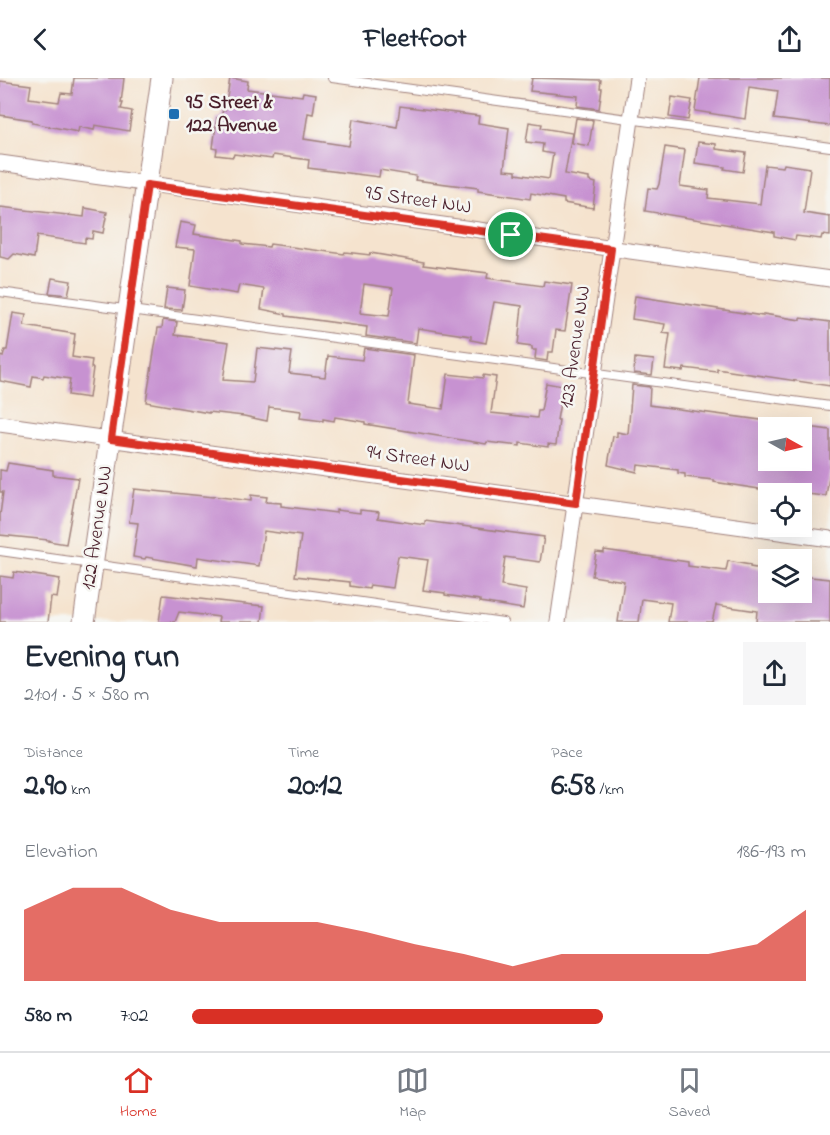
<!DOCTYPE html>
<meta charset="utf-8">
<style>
:root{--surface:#fff;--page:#f6f6f7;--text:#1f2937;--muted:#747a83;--line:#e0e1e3;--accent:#d93025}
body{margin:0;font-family:"Indie Flower",sans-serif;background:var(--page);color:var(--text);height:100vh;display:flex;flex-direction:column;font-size:22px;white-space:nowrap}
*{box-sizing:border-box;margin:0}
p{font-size:20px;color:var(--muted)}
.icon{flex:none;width:33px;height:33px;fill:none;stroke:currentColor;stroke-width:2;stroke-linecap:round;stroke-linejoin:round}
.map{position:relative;height:544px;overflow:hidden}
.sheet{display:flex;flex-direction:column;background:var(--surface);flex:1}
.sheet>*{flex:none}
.needle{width:39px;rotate:98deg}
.buttons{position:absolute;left:758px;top:339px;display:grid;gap:12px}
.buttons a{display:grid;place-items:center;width:54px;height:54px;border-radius:0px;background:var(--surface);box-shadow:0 6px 24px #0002;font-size:30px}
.pin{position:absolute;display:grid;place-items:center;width:51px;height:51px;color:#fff;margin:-26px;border:3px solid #fff;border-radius:50%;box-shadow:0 2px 6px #0007}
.round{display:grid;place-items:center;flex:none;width:63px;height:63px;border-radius:0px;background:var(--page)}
.summary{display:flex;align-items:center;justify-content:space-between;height:102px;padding:0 24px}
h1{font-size:33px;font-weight:700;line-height:45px}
.stats{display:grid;grid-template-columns:repeat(3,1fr);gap:9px;height:102px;padding:6px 24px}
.stats div{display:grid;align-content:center}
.stats b{font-size:30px;font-weight:700}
.stats small{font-size:16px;font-weight:400}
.stats p{font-size:16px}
.chart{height:168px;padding:12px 24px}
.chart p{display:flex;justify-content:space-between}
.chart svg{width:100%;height:108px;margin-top:6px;fill:var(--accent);opacity:.7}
ul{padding:0 24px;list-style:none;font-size:20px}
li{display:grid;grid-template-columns:96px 72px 1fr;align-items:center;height:45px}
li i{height:15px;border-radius:8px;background:var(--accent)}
header{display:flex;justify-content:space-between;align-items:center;height:78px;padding:0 24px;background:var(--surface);font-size:27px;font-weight:700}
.menu{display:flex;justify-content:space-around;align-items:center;height:84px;border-top:2px solid var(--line);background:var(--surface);font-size:16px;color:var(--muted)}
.menu a{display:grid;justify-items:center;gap:3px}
.menu .selected{color:var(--accent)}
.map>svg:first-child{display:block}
</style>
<header><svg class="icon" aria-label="back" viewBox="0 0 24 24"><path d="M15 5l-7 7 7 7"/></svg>Fleetfoot<svg class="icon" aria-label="share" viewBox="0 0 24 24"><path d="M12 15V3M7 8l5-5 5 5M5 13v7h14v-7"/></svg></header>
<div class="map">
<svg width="830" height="544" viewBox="0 0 830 544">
<rect width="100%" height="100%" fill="#f6f6f2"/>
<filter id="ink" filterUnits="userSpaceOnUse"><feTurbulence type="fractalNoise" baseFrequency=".0167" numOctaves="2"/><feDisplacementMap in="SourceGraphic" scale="12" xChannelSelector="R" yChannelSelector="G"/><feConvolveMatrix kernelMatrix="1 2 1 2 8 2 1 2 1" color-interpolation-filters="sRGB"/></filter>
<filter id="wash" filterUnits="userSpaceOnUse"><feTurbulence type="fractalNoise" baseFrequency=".008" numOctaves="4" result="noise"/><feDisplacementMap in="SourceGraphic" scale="24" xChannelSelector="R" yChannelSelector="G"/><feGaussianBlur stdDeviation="1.35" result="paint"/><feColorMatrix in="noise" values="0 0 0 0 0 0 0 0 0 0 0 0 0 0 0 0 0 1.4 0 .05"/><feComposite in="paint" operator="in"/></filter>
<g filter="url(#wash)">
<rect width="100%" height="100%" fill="#f5e3ce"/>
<g id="blocks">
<g fill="#c792d1" fill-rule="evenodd">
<path d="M74 0H124L121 25H123L121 31 132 33 129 53 95 47 94 52 79 49 78 54 32 45V42L0 37V3L31 7 29 20 59 24 61 15 72 16Z"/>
<path d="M230 0 248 3 247 11 302 18 303 14 316 16 313 36 308 35 304 61 349 68 353 41 397 49 400 28 479 38 478 45 509 50 504 92 516 93V96L549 101 553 76 542 74 543 66 526 64 529 44 542 46 541 50 572 55 565 96 589 100V103L596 105 593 130 564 125V121L531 115 530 121 505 117 478 113V110L415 102 416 98 380 92 379 99 308 90 309 82 273 77 272 81 234 76 233 79 216 77 217 71 213 70 217 40H221L223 31 225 32Z"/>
<path d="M532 0 601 2 600 10H602L599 31 577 28 578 18 530 13Z"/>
<path d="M700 0H830V48L774 41 778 13 749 9 745 41 695 33Z"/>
<path d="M672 19 692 22 688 42 669 39Z"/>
<path d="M576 40 593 42 589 68 572 65Z"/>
<path d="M698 64 716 66V71L746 75 743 94 724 91 725 89 695 85Z"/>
<path d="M665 69 685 72 680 108 709 112 708 120 760 126 765 87 783 89 784 86 810 90 804 135 830 139V158L822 157 821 161 796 158 795 162 774 158V154L645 133 648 110 657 111 659 106Z"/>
<path d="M0 129 84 139 85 130 107 134 103 155 93 153 92 161 85 160V165L37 158 34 180 14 176 9 181 0 179Z"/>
<path d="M180 144 196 147 194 156 242 163V166L269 169 270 166 344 176 345 174 370 177V175L424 184 423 187 488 195 487 200 543 208 544 203 572 207 565 253 556 252 553 274H548L547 283 535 281 536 272H532V269L518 267 522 228 494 224 486 265 471 262V258L418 250 416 265 366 258 367 249 286 238V236L261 231 264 211 239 207 237 216 190 208 195 171 175 169ZM364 206 393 210 389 238 360 235Z"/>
<path d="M52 200 71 203 68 217 49 215Z"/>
<path d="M167 210 185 212 182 232 164 231Z"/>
<path d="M635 218 763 238V236L801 242V240L830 244V308L717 291V294L684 290 683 293 665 291 670 256 663 255 665 246 632 241Z"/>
<path d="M13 235 26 237 24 248 75 256 72 279 92 282 91 290H93L89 320 68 317 70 301 44 297 43 300 33 298 31 309 0 303V278L3 279 5 272H7Z"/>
<path d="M163 242 177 244 175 257 229 264 223 302 253 304 257 270 292 274 289 295 325 299 328 278 362 282 364 270 414 277 408 326 443 331 448 296 483 300V297L496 299 491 335 537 340 538 333H541L546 305 563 308 557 342H559L556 367 548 366V369L520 365V368L487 364 486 366 365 346V344L335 339 334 343 323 341V343L300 340 301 333 269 329 267 343 244 338 209 334V335L146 324 158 250H162Z"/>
<path d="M635 280 654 282 652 297 634 295Z"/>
<path d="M632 307 650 309 649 327 768 343 767 386 801 390V348L830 352V393L826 418 766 412 714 404V402L685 399V396L678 395V392L638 387 637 394 608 387 613 358 617 359V354L628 356Z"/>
<path d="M8 385 53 392V397L78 400 66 466 48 463 49 462 0 457V437L3 414H0V392L6 393Z"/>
<path d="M134 411 213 419V418L251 423V417L267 419 266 424 281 425V428L336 435V432L360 435V432L379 434 378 440 425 447V443L544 459 540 484 505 479 501 508 526 512 523 531 480 524V522L445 517V515L423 512 428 482 398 478 393 510 370 507 369 511 350 508V504L295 498 301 458 264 453 259 488 198 479 197 488 146 479 145 481 133 479 138 445 129 444Z"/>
<path d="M604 472 688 484V488L726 493 728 483 750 487V489L768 492V514H801V498L830 501V544H756L757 533 716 527 712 544H668L671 525 642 521 639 544H618L624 503 592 498 596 474 604 475Z"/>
<path d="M14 494 60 501 57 520 51 519 48 544H0V498L13 500Z"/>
<path d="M163 517 264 528 262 544H218L219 539 179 534 175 544H159Z"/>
</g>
</g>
</g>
<g filter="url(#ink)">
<use href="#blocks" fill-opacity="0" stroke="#a0817c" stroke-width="1.5"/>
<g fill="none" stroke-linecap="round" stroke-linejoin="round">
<g stroke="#a0817c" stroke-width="10">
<g id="lane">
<path d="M332 0 830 69"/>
<path d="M0 214 830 328"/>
<path d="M0 473 503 544"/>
</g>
</g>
<g stroke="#a0817c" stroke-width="17">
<g id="street">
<path d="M0 85 830 201"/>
<path d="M0 346 830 461"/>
<path d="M558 544 637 0"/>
</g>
</g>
<g stroke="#a0817c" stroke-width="23">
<path id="secondary" d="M84 544 162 0"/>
</g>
<use href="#lane" stroke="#fff" stroke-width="8"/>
<use href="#street" stroke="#fff" stroke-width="15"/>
<use href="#secondary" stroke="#fff" stroke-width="21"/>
</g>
</g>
<g fill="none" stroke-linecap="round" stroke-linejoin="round" filter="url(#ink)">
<g stroke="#fff" stroke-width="12">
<path id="route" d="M147 107 611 171 576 425 111 361Z"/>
</g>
<use href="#route" stroke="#d93025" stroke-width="8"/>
</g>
<rect fill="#1f6fb2" stroke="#f6f6f2" stroke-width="2" x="168" y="30" width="12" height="12" rx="3"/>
<g text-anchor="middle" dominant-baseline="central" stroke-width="5" stroke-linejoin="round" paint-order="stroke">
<g font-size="20" font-weight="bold" fill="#4a1f2b" stroke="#f6f6f2" text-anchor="start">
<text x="186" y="25">95 Street &amp;<tspan x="186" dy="23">122 Avenue</tspan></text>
</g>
<g font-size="20" fill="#4a1f2b" stroke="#f6f6f2">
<text transform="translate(418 123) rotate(8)">95 Street NW</text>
<text transform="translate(576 269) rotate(-82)">123 Avenue NW</text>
<text transform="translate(418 382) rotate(8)">94 Street NW</text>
<text transform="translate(98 450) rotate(-82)">122 Avenue NW</text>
</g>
</g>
</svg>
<div class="buttons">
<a><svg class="needle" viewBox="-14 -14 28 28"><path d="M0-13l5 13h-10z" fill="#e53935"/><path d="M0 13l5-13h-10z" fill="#747a83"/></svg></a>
<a><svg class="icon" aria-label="locate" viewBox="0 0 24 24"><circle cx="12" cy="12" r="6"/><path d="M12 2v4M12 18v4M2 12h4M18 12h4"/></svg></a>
<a><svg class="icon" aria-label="layers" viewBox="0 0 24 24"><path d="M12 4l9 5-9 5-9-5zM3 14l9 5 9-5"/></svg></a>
</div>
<div class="pin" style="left:511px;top:157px;background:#1e9e55"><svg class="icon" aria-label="arrive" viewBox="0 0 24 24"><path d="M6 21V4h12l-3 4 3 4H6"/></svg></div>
</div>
<section class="sheet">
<div class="summary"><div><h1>Evening run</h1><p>21:01 · 5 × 580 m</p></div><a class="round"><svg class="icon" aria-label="share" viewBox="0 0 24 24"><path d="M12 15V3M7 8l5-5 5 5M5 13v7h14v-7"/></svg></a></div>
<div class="stats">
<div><p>Distance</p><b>2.90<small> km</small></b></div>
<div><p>Time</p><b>20:12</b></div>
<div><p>Pace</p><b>6:58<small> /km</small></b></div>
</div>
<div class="chart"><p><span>Elevation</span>186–193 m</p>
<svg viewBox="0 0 160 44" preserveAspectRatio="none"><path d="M0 44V15L10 6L20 6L30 15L40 20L50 20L60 20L70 24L80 29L90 33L100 38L110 33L120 33L130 33L140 33L150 29L160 15V44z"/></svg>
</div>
<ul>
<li><b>580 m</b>7:02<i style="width:67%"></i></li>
</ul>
</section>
<nav class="menu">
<a class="selected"><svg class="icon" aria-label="home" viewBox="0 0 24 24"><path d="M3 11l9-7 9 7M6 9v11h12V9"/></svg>Home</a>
<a><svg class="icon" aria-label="map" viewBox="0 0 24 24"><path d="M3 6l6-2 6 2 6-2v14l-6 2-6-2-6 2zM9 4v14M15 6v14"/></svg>Map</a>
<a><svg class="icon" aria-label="saved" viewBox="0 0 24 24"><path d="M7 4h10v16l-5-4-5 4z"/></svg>Saved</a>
</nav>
